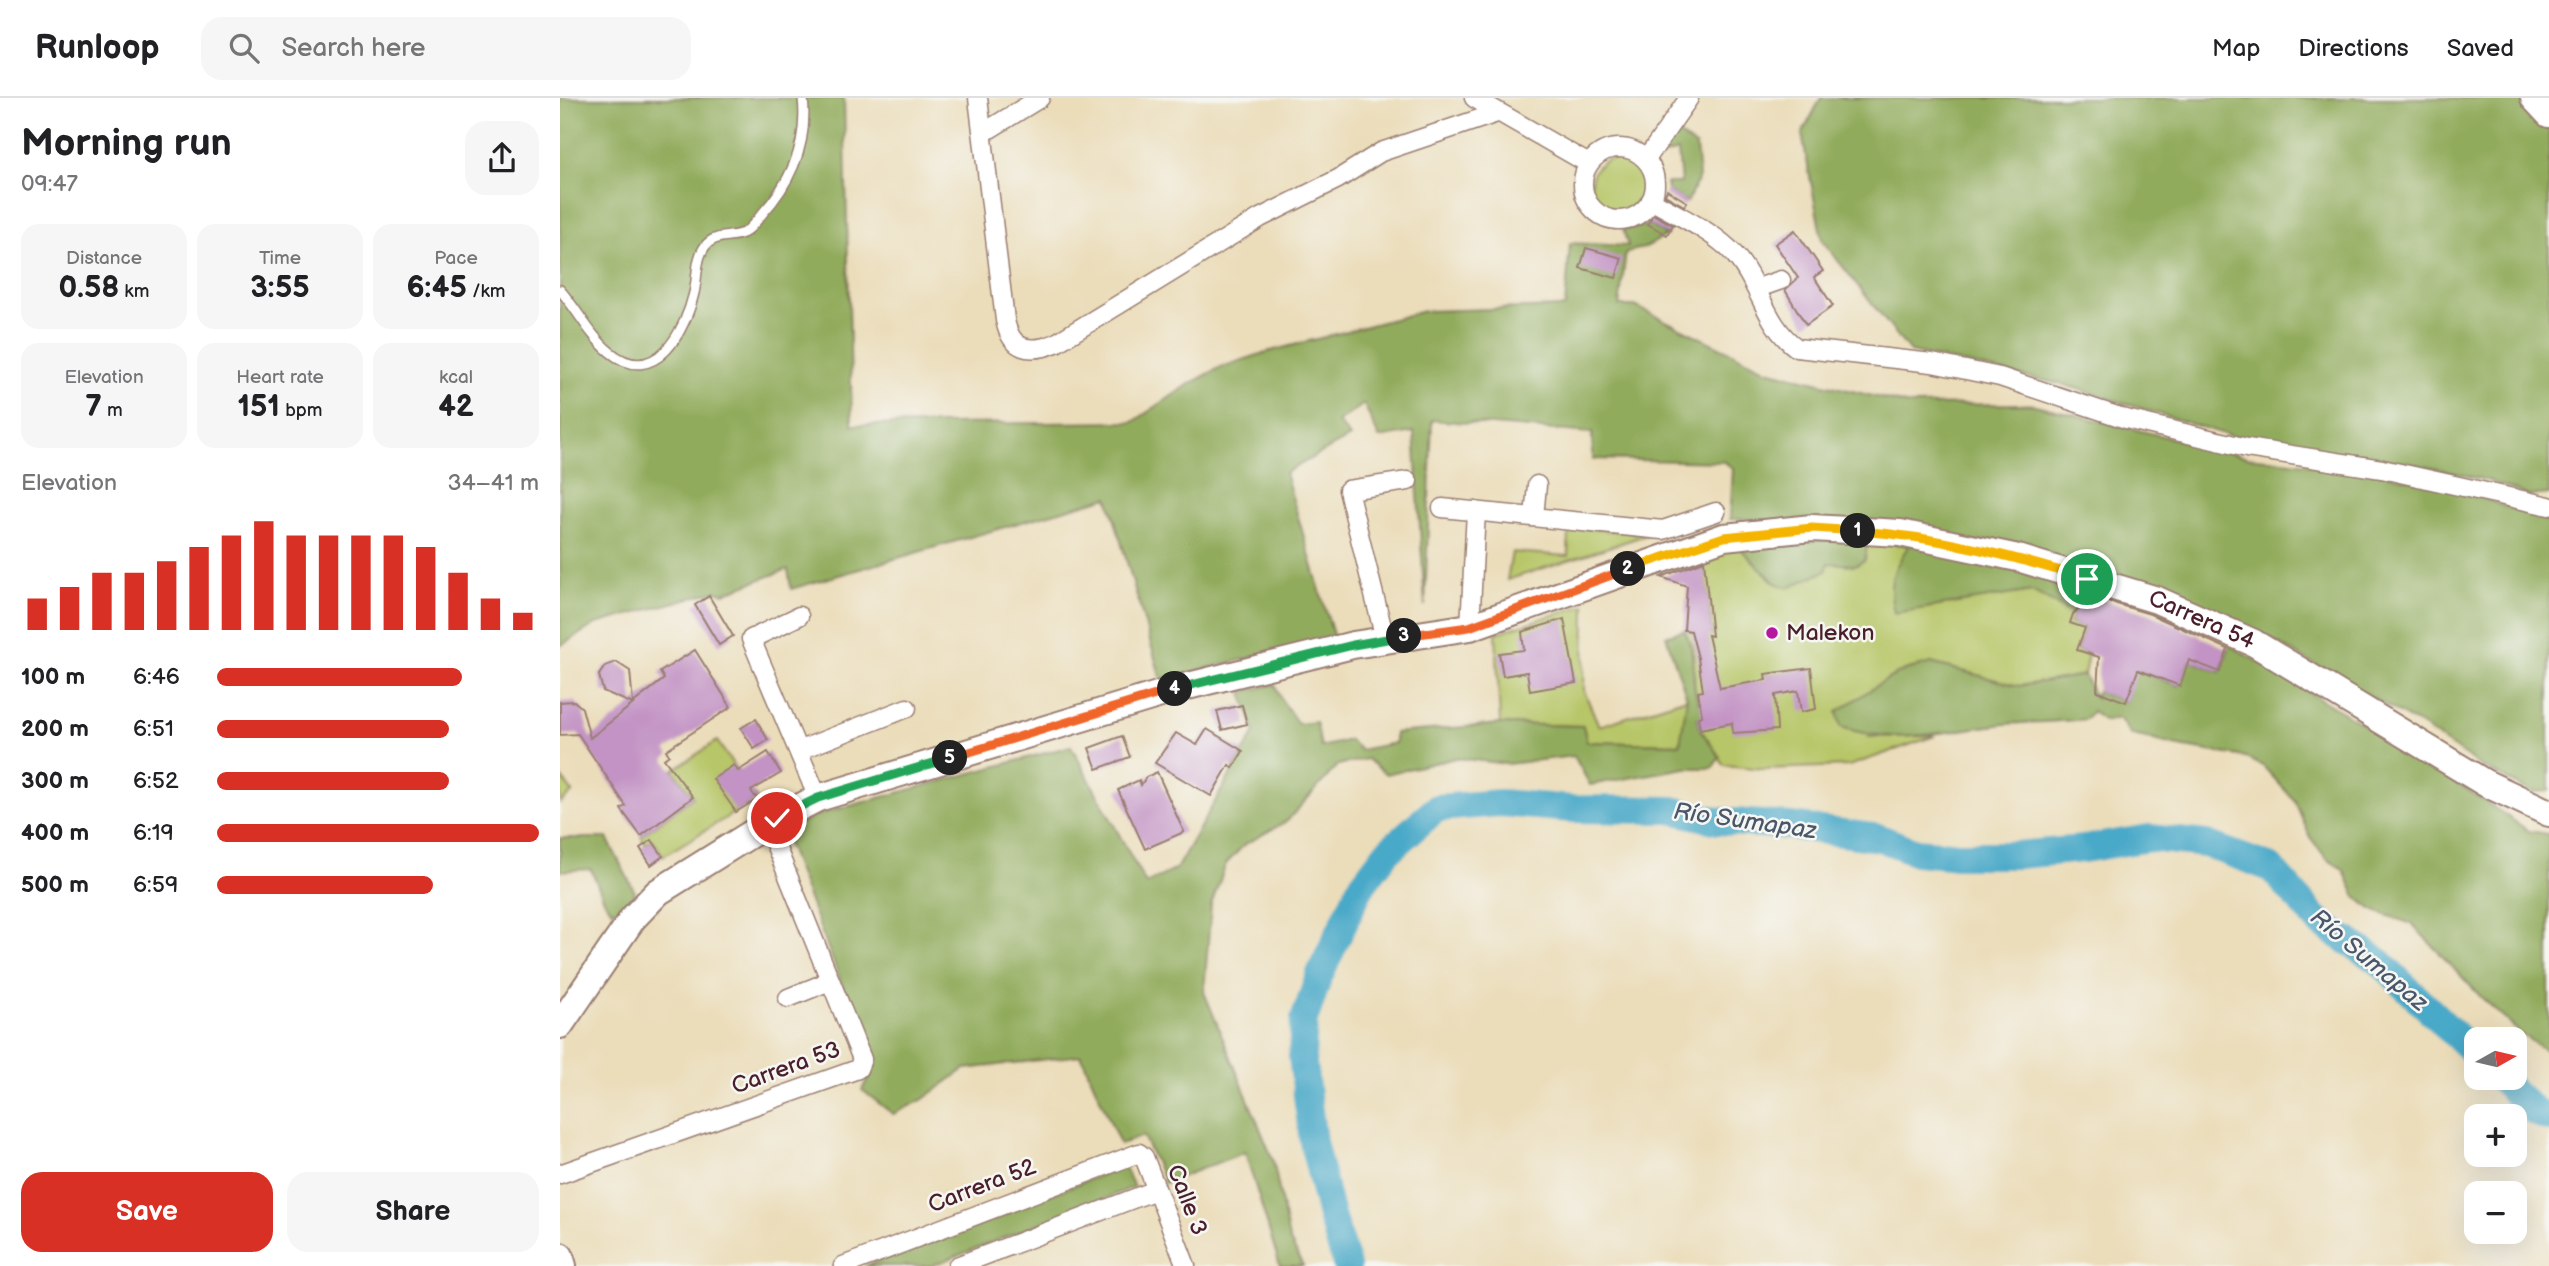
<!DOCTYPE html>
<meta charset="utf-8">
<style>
:root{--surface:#fff;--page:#f6f6f6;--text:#202124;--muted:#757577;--line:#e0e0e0;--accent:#d93025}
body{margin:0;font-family:"Balsamiq Sans",sans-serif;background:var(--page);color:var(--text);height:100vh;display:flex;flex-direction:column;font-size:26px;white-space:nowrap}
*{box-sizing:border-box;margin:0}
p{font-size:23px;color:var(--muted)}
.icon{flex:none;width:38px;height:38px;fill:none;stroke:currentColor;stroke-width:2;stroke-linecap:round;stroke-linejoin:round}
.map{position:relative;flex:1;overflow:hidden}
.side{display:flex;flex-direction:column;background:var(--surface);width:560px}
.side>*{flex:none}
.needle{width:46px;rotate:82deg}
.tools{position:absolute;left:1904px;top:929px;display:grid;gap:14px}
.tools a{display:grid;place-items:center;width:63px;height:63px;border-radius:14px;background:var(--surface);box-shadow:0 7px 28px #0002;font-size:35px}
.pin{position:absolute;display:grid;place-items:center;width:60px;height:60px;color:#fff;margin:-30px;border:4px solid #fff;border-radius:50%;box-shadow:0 2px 7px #0007}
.km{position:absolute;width:35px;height:35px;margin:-18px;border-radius:50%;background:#222;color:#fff;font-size:19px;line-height:35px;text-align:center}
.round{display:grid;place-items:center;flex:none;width:74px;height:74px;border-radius:21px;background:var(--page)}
.head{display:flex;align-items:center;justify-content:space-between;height:119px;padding:0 21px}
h1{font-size:38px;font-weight:800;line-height:52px}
.figures{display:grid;grid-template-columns:repeat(3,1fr);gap:10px;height:119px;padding:7px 21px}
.figures div{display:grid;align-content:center;border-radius:18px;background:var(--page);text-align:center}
.figures b{font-size:30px;font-weight:800}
.figures small{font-size:19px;font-weight:400}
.figures p{font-size:19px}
.chart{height:196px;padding:14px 21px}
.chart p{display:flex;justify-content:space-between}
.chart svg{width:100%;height:126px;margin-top:7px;stroke:var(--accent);stroke-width:6}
.action{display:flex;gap:14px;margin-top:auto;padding:14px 21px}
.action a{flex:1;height:80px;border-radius:21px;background:var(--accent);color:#fff;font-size:28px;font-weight:800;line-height:80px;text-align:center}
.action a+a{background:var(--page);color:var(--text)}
ul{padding:0 21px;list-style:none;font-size:23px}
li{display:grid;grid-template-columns:112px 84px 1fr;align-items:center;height:52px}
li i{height:18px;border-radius:9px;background:var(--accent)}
header{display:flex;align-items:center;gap:42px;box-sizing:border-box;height:98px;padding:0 35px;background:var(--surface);border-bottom:2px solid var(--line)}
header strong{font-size:33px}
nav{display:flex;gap:38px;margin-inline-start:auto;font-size:24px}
.search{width:490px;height:63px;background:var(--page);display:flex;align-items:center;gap:18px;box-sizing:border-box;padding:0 24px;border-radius:21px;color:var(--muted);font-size:26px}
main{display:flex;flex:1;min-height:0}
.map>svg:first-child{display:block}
</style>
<header>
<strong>Runloop</strong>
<div class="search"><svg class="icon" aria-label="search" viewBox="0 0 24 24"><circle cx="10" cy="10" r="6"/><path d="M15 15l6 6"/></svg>Search here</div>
<nav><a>Map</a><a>Directions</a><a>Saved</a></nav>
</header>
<main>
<section class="side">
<div class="head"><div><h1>Morning run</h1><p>09:47</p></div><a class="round"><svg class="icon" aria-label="share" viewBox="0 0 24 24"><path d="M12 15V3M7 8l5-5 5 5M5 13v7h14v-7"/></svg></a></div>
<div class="figures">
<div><p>Distance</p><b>0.58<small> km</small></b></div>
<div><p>Time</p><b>3:55</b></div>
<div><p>Pace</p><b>6:45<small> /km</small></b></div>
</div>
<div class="figures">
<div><p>Elevation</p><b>7<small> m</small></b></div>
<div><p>Heart rate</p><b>151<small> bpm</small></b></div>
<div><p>kcal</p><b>42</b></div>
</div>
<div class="chart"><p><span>Elevation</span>34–41 m</p>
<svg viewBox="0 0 160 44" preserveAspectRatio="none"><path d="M5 44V33M15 44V29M25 44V24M35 44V24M45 44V20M55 44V15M65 44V11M75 44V6M85 44V11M95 44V11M105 44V11M115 44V11M125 44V15M135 44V24M145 44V33M155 44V38"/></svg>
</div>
<ul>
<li><b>100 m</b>6:46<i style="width:76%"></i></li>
<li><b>200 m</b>6:51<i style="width:72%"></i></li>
<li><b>300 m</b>6:52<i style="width:72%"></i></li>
<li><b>400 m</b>6:19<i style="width:100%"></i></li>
<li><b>500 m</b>6:59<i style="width:67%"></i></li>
</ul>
<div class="action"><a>Save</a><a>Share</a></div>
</section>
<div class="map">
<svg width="1989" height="1168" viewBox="0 0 1989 1168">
<rect width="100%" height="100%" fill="#f6f6f2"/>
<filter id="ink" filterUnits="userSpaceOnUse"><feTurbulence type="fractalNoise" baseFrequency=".0143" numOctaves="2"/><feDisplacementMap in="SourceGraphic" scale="14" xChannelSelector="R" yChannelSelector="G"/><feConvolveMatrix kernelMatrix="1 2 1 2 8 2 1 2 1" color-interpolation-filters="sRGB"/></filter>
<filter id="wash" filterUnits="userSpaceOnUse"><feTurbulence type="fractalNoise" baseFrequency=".00686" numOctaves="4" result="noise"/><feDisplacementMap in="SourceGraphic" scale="28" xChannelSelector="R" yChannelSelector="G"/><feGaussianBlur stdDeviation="1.57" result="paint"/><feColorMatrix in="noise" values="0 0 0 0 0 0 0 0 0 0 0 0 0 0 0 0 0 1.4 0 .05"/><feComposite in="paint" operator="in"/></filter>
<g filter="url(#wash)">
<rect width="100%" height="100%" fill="#ebddba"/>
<g fill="#b7c668" stroke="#80724a" stroke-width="2">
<circle cx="1057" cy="86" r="26"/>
<path d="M1009 429 1089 436 947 482 952 454 1008 458Z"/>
<path d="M1308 438 1349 447 1335 514 1472 493 1513 516 1510 525 1525 530 1517 552 1528 556 1524 577 1459 588 1371 565 1309 639 1375 638 1289 668 1204 671 1164 667 1140 631V606L1135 597 1133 549 1124 532 1152 537 1143 459 1178 448 1215 485 1269 464 1295 467Z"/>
<path d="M1025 507 1024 593 1039 628 1127 600 1124 646 1027 644 1023 628 940 626 936 535Z"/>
<path d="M157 643 197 701 103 758 93 742 85 746 81 738 133 699 113 672Z"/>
<path d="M0 678 13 694 0 705Z"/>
</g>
<g fill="#91ab5c" stroke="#6e6544" stroke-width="2">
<path d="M0 0H284L292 327 573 324 631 285 659 270 707 254 864 213 1005 209 1010 145 1068 148 1063 131 1089 127 1107 137 1084 150 1066 154 1059 208H1075L1207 272 1349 307 1471 306 1688 359 1818 374 1908 395 1989 424V693L1972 694 1922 669 1860 627 1701 536 1607 497 1211 422 1170 421 1173 371 1165 364 1033 361 1032 335 872 322 865 508 854 334 819 340 804 306 778 324 790 339 725 375 774 540 601 581 548 399 231 491 228 471 164 495 155 493 36 526 0 548Z"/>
<path d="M1261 0H1960L1989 30V396L1969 398 1930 383 1846 364 1687 343 1505 287 1350 254 1262 142 1242 36Z"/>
<path d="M1109 30 1136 48 1139 79 1127 104 1107 92 1106 85H1121L1118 53 1100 58 1095 49Z"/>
<path d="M1308 438 1305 462 1295 467 1269 465 1266 473 1227 490 1215 485 1178 448Z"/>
<path d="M1349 447H1373L1533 494 1513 516 1472 493 1334 515C1327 484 1332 473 1349 447Z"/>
<path d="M1124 532C1139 560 1128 586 1140 606L1150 604V617L1138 620 1140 631 1160 659 1152 670H1125L1030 687 1014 658 947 666 896 660 826 676 807 661 778 667 727 723 684 747 666 766 651 807 644 894 713 1062 729 1141 743 1168H720L685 1054 605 1085 583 1038 560 1046 521 957 405 971 362 1002 333 1016 302 992 314 968 223 735 256 717 511 648 586 786 616 771 695 634 682 594 715 586 721 601 738 626 756 624 761 649 789 642 800 652 835 645V635L940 626 1023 628 1027 644 1120 646 1127 600 1106 538Z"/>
<path d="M1670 547 1866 664 1969 733 1989 736V955L1962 937 1922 900 1852 826 1815 813 1796 799 1783 771 1767 761 1750 739 1735 703 1703 668 1685 659 1618 648 1570 636 1559 620 1544 623 1532 613 1526 621C1499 624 1472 624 1445 626 1386 632 1340 649 1281 629L1277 614 1322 584 1345 572 1371 565 1459 588 1524 577 1535 600 1537 593 1566 604 1570 594 1560 590 1568 569 1619 588 1629 562 1660 574Z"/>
<path d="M0 740H47L75 794 70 805 53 813 45 804 31 771 0 773Z"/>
<path d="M564 1068 574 1089 371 1168H305Z"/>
</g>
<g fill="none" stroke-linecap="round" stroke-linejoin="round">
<g stroke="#49a9c8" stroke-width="28">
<path d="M1940 980 1975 1014 1989 1020"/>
<path d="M787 1168 771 1118 753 1044 742 958 744 922 760 876 800 790 827 754 877 710 940 705 1012 711 1112 712 1159 723 1230 728 1320 740 1356 754 1390 757H1457L1523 751 1589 740 1646 746 1711 770 1760 825 1820 864 1916 957"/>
</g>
</g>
<g id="blocks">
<g fill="#c293c4">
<path d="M1107 92 1127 104 1124 108 1105 97Z"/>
<path d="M1093 116 1113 127 1107 137 1088 126Z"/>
<path d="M1235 132 1263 173 1254 179 1273 208 1246 227 1225 192 1238 180 1215 146Z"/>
<path d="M1026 150 1062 160 1056 180 1020 170Z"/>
<path d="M1144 463 1152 538 1148 537 1160 590 1206 582 1205 576 1251 570 1256 611 1241 614 1238 593 1215 597 1217 632 1173 635 1172 625 1140 631 1138 619 1142 618 1138 594 1143 593 1138 560 1131 533 1124 532 1127 488 1101 479Z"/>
<path d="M149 498 173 538 159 547 135 507Z"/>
<path d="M1530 498 1590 516 1668 551 1660 574 1629 562 1620 588 1578 572 1566 604 1537 593 1539 559 1517 552 1525 530 1510 525 1513 516Z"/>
<path d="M1004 521 1016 585 970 593 967 574 943 578 939 555 964 552 962 534Z"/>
<path d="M135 552 171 609 106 652 109 657 104 661 133 699 81 738 61 711 66 708 18 636 0 637V604L14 603 22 610 30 640 73 606 43 593 39 577 45 568 56 564 70 573 73 605 104 581 100 574Z"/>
<path d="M682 607 687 626 662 632 657 613Z"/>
<path d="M196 621 208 642 194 651 181 630Z"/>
<path d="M647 631 683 653 673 670 669 667 651 698 595 665 616 635 637 647Z"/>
<path d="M562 638 570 659 537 671 529 650Z"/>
<path d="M208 654 221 675 191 693 197 701 176 714 153 681 174 667 178 673Z"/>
<path d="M597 674 624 734 585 751 558 692 579 682 581 687 586 679Z"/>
<path d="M92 742 103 758 91 767 80 750Z"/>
</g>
</g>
</g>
<g filter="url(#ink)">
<use href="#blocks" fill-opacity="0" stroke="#9a7e72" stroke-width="2"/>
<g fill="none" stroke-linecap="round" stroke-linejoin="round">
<g stroke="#9a7e72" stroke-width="12">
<path id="lane" d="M0 192C17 211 30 238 50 254 95 291 125 233 134 195 138 179 135 157 148 145 158 136 172 140 183 135 190 132 197 122 202 116 232 83 248 45 243 0"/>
</g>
<g stroke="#9a7e72" stroke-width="21">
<g id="street">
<path d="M418 0 445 222C451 252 469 256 496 245L700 120 778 81 821 54 937 15"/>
<path d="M914 0 1029 66"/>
<path d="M423 35 480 0"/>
<circle cx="1059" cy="86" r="36"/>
<path d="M1087 60 1129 0"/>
<path d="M1091 102C1118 118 1153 133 1174 156 1200 185 1205 228 1237 250L1372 265 1440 279 1566 321 1687 350 1822 371 1989 408"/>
<path d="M1198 190 1221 182"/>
<path d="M882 410 1103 432 1156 414"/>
<path d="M974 419 977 387"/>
<path d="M239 518 191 541 258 700"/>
<path d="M910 529 916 413"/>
<path d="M825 541 788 392 848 383"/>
<path d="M240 652 347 610"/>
<path d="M228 900 270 883"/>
<path d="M0 1076 298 971 302 961 207 726"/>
<path d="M283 1168 579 1055 584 1059 626 1168"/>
<path d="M397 1168 596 1092"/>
</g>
</g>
<g stroke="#9a7e72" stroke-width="30">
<g id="primary">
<path d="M1974 0 1989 16"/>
<path id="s1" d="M0 927 73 820 98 794 207 726 258 700 624 589 793 547 910 529 1164 439 1252 430 1340 435 1458 460 1597 502 1694 545 1925 685 1989 715"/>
<path d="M0 1158 3 1168"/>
</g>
</g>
<use href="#lane" stroke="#fff" stroke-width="9"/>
<use href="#street" stroke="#fff" stroke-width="18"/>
<use href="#primary" stroke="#fff" stroke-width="26"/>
</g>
</g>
<g fill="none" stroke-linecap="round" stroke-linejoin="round" filter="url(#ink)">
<g stroke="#fff" stroke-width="14">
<path id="split-1" d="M1298 433C1376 438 1452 458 1527 481"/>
</g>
<g stroke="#fff" stroke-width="14">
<path id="split-2" d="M1068 471 1164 439 1252 430 1298 433"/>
</g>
<g stroke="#fff" stroke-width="14">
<path id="split-3" d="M844 538 909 529 1068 471"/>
</g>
<g stroke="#fff" stroke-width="14">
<path id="split-4" d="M615 591 793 547 844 538"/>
</g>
<g stroke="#fff" stroke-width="14">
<path id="split-5" d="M390 660 615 591"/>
</g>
<g stroke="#fff" stroke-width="14">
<path id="split-6" d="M217 720 258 700 390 660"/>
</g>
<use href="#split-1" stroke="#f5b400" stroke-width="9"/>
<use href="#split-2" stroke="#f5b400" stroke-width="9"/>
<use href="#split-3" stroke="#f0652b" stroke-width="9"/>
<use href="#split-4" stroke="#22a559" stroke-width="9"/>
<use href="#split-5" stroke="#f0652b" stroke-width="9"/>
<use href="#split-6" stroke="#22a559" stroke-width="9"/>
</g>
<circle fill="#b5179e" stroke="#f6f6f2" stroke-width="2.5" cx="1212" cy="535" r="7"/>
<g text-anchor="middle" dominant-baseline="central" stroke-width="5" stroke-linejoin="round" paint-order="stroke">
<g font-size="23" fill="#4a1f2b" stroke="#f6f6f2">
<text stroke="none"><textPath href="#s1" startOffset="1787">Carrera 54</textPath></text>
<text transform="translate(226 970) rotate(-20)">Carrera 53</text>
<text transform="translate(422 1088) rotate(-21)">Carrera 52</text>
<text transform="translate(627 1102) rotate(69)">Calle 3</text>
</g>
<g font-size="23" fill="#4a1f2b" stroke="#f6f6f2" text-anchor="start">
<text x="1226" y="535">Malekon</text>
</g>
<g font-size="24" font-style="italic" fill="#4a566a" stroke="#f6f6f2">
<text transform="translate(1185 723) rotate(8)">Río Sumapaz</text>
<text transform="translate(1809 862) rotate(40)">Río Sumapaz</text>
</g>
</g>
</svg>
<div class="tools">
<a><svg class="needle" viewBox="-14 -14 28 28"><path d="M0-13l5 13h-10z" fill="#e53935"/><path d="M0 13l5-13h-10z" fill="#757577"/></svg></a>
<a>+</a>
<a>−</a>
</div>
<div class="pin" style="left:1527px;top:481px;background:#1e9e55"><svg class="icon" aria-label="arrive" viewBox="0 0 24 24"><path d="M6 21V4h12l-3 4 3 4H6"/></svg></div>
<div class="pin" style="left:217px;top:720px;background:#d93025"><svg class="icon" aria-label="check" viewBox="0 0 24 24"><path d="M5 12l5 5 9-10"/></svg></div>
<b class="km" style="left:1298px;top:433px">1</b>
<b class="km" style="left:1068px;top:471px">2</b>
<b class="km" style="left:844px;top:538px">3</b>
<b class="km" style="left:615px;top:591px">4</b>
<b class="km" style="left:390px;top:660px">5</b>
</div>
</main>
